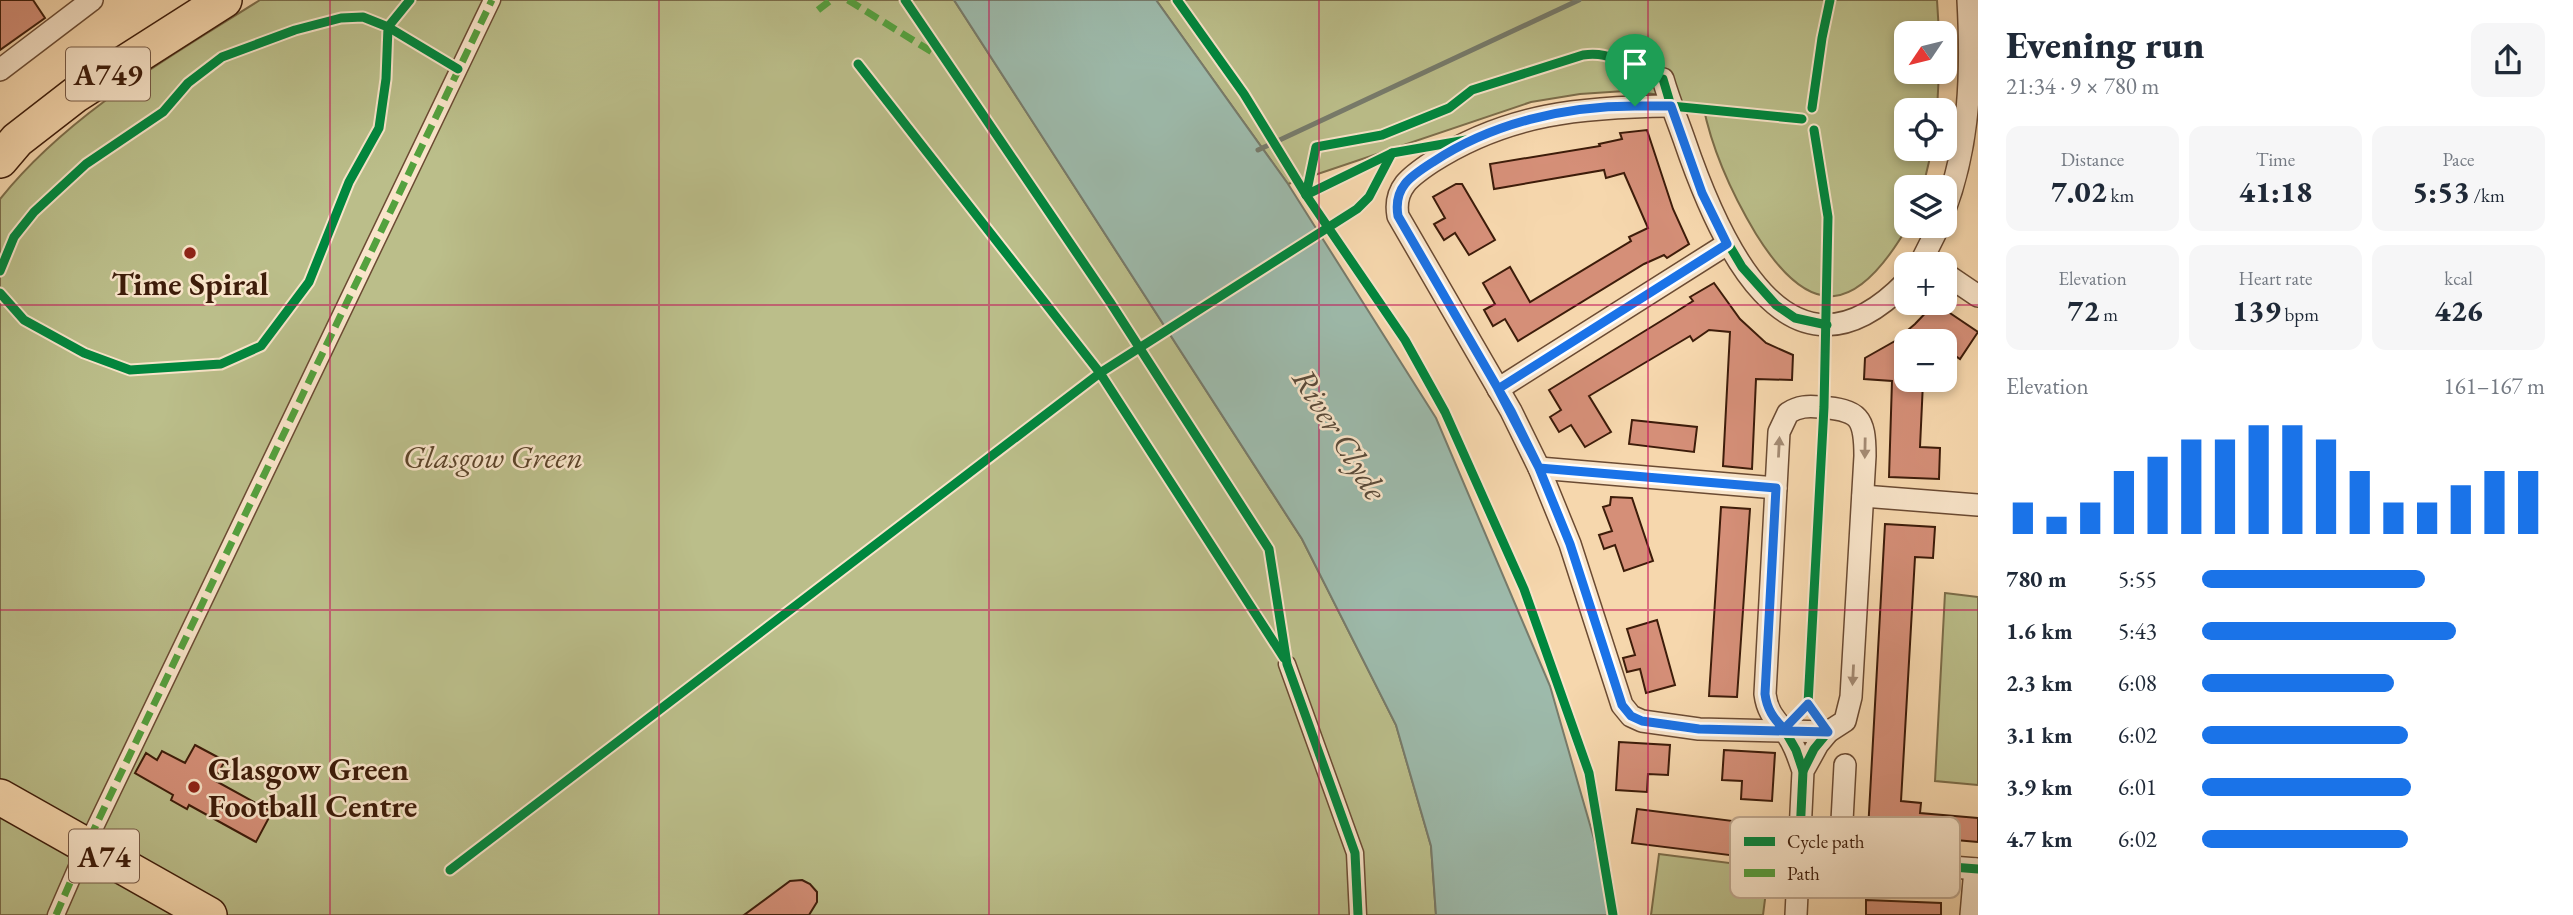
<!DOCTYPE html>
<meta charset="utf-8">
<style>
:root{--surface:#fff;--page:#f6f6f7;--text:#1f2937;--muted:#747a83;--accent:#1a73e8}
body{margin:0;font-family:"EB Garamond",serif;background:var(--page);color:var(--text);height:100vh;display:flex;flex-direction:column;font-size:26px;white-space:nowrap}
*{box-sizing:border-box;margin:0}
p{font-size:23px;color:var(--muted)}
.icon{flex:none;width:38px;height:38px;fill:none;stroke:currentColor;stroke-width:2;stroke-linecap:round;stroke-linejoin:round}
.map{position:relative;flex:1;overflow:hidden}
.drawer{display:flex;flex-direction:column;background:var(--surface);width:595px}
.drawer>*{flex:none}
.needle{width:46px;rotate:235deg}
.fabs{position:absolute;left:1894px;top:21px;display:grid;gap:14px}
.fabs a{display:grid;place-items:center;width:63px;height:63px;border-radius:14px;background:var(--surface);box-shadow:0 4px 10px #0003;font-size:35px}
.pin{position:absolute;display:grid;place-items:center;width:60px;height:60px;color:#fff;margin:-72px -30px;border-radius:50% 50% 50% 0;rotate:-45deg;box-shadow:0 0 7px #0007}
.pin .icon{rotate:45deg}
.round{display:grid;place-items:center;flex:none;width:74px;height:74px;border-radius:14px;background:var(--page)}
.summary{display:flex;align-items:center;justify-content:space-between;height:119px;padding:0 28px}
h1{font-size:38px;font-weight:800;line-height:52px}
.metrics{display:grid;grid-template-columns:repeat(3,1fr);gap:10px;height:119px;padding:7px 28px}
.metrics div{display:grid;align-content:center;border-radius:14px;background:var(--page);text-align:center}
.metrics b{font-size:30px;font-weight:800}
.metrics small{font-size:19px;font-weight:400}
.metrics p{font-size:19px}
.chart{height:196px;padding:14px 28px}
.chart p{display:flex;justify-content:space-between}
.chart svg{width:100%;height:126px;margin-top:7px;stroke:var(--accent);stroke-width:6}
ul{padding:0 28px;list-style:none;font-size:23px}
li{display:grid;grid-template-columns:112px 84px 1fr;align-items:center;height:52px}
li i{height:18px;border-radius:9px;background:var(--accent)}
main{display:flex;flex:1;min-height:0}
.map>svg:first-child{display:block}
</style>
<main>
<div class="map">
<svg width="1978" height="915" viewBox="0 0 1978 915">
<rect width="100%" height="100%" fill="#f6d7ad"/>
<filter id="stains"><feTurbulence type="fractalNoise" baseFrequency=".00286" numOctaves="4"/><feColorMatrix values="0 0 0 0 .2 0 0 0 0 .09 0 0 0 0 .02 0 0 0 .5 -.17"/></filter>
<radialGradient id="worn" r=".72"><stop offset=".6" stop-color="#630" stop-opacity="0"/><stop offset="1" stop-color="#630" stop-opacity=".3"/></radialGradient>
<g fill="#bbbe8a" stroke="#7c6d4a" stroke-width="2">
<path d="M260 0H954L1302 539 1396 725 1431 846 1436 915H0V199C69 113 168 58 260 0Z"/>
<path d="M1156 0H1937L1939 33H1906V72H1939L1937 110H1906V149H1932L1923 187H1906V226H1908C1858 312 1812 324 1756 234 1732 194 1712 150 1703 105L1679 102 1663 95 1625 91 1580 94 1531 102 1288 184Z"/>
<path d="M1945 593 1978 597V785L1935 781Z"/>
<path d="M1659 854 1769 868 1763 915H1651Z"/>
</g>
<path fill="#9dbaab" stroke="#777b6b" stroke-width="2" d="M954 0H1156L1288 184 1436 418 1550 686 1601 863 1609 915H1436L1431 846 1396 725 1302 539Z"/>
<g fill="none" stroke-linecap="round" stroke-linejoin="round">
<path stroke="#777b6b" stroke-width="5" d="M1258 150 1579 0"/>
</g>
<g fill="#d58f78" stroke="#3d1c0a" stroke-width="2">
<path d="M0 0H33L45 18 0 50Z"/>
<path d="M1647 130 1673 209 1689 244 1667 258 1664 255 1644 264 1518 341 1505 319 1493 326 1484 310 1495 304 1483 283 1510 267 1530 302 1631 241 1629 237 1648 228 1624 173 1606 178 1604 170 1494 189 1490 164 1600 146 1599 144 1622 139 1620 133Z"/>
<path d="M1456 184H1462L1495 240 1469 255 1455 233 1444 240 1434 224 1445 218 1433 197Z"/>
<path d="M1714 283 1740 319 1766 343 1793 355 1792 380 1756 379 1752 469 1723 466 1730 332 1709 330 1693 341 1690 336 1589 396 1611 432 1585 447 1571 425 1559 432 1550 417 1561 410 1549 390 1674 313 1693 301 1690 297Z"/>
<path d="M1935 303 1978 332 1960 359 1944 348V341H1906V381L1923 382 1920 447 1940 448 1939 479 1889 477 1892 381 1864 379 1865 358 1895 341 1915 324Z"/>
<path d="M1632 420 1697 427 1694 452 1629 444Z"/>
<path d="M1611 497 1632 498 1653 561 1624 571 1615 545 1604 549 1599 535 1612 531 1603 507 1610 505Z"/>
<path d="M1721 507 1750 509 1737 697 1709 696Z"/>
<path d="M1885 524 1935 527 1933 558 1915 557 1901 801 1921 803 1920 813 1978 818V842L1933 838V835L1868 831Z"/>
<path d="M1657 620 1675 685 1646 693 1640 669 1627 672 1623 658 1635 655 1627 629Z"/>
<path d="M1619 742 1670 745 1668 775 1648 774 1647 792 1616 790Z"/>
<path d="M195 745 225 761 214 780 272 812 256 842 189 805 187 809 171 800 173 795 135 773 146 753 157 760 162 751 185 763Z"/>
<path d="M1724 750 1775 753 1772 801 1741 799 1742 781 1722 780Z"/>
<path d="M1637 809 1749 823 1745 857 1632 843Z"/>
<path d="M802 880 810 884 817 892V902L809 915H744L790 881Z"/>
<path d="M1866 900 1941 903V915H1866Z"/>
</g>
<g fill="none" stroke-linecap="round" stroke-linejoin="round">
<g stroke="#6b4b33" stroke-width="19">
<g id="pedestrian">
<path d="M1287 664 1355 853 1358 915"/>
<path d="M56 915 86 846 492 0"/>
</g>
</g>
<g stroke="#6b4b33" stroke-width="24">
<g id="minor">
<path d="M0 70 92 0"/>
<path d="M1663 79C1669 100 1677 119 1684 139 1717 236 1787 404 1906 282"/>
<path d="M1671 106C1583 107 1508 113 1432 162 1411 176 1393 188 1398 216L1511 411 1539 468 1570 544 1622 705 1631 716 1642 721 1699 729 1828 732"/>
<path d="M1944 212C1970 144 1972 72 1968 0"/>
<path d="M1920 264 1939 226"/>
<path d="M1944 273 1978 296"/>
<path d="M1498 389 1727 244"/>
<path d="M1539 468 1776 488"/>
<path d="M1863 496 1978 505"/>
<path d="M1799 855 1978 869"/>
<path d="M1840 858 1845 765"/>
<path d="M1796 915 1803 771C1798 756 1793 741 1783 729 1773 717 1767 710 1765 694L1779 432 1788 413C1799 406 1808 406 1820 407 1859 410 1865 417 1865 456L1851 697 1845 721 1828 732 1818 744 1803 771"/>
<path d="M1971 915 1975 869"/>
</g>
</g>
<g stroke="#3d1c0a" stroke-width="38">
<g id="primary">
<path d="M0 160 17 140 75 95 224 0"/>
<path d="M0 797 209 915"/>
</g>
</g>
<use href="#pedestrian" stroke="#f9e5ca" stroke-width="16"/>
<use href="#minor" stroke="#f9e5ca" stroke-width="21"/>
<use href="#primary" stroke="#f6d7ad" stroke-width="35"/>
<g stroke="#54a13e" stroke-width="7" stroke-dasharray="14 7" stroke-linecap="butt">
<path d="M848 0 937 55"/>
<path d="M818 10 831 0"/>
<path d="M56 915 86 846 492 0"/>
</g>
<g stroke="#f9e5ca" stroke-width="13">
<g id="cycleway">
<path d="M410 0 388 27 458 69"/>
<path d="M905 0 1110 302 1269 549 1287 664 1355 853 1358 915"/>
<path d="M1177 0 1244 94 1306 195 1405 340 1445 412 1524 589 1589 773 1613 915"/>
<path d="M858 64 1100 373 1284 658"/>
<path d="M1663 79 1671 106 1702 193 1716 223 1742 267 1776 305 1795 318 1827 325"/>
<path d="M1812 108 1822 38 1830 0"/>
<path d="M1306 195 1392 153 1472 139 1523 122 1579 110 1608 106H1671L1802 119"/>
<path d="M1306 195 1316 147 1382 135 1449 108 1472 90 1583 55C1605 52 1627 59 1634 83 1636 89 1635 99 1635 106"/>
<path d="M0 271 14 237 34 212 86 164 163 112 188 83 222 57 295 30 341 18 363 17 388 27 386 79 379 128 349 182 309 282 261 346 221 364 130 370 84 353 24 320 0 293"/>
<path d="M1808 704 1784 729 1796 750 1803 771 1799 855 1978 869"/>
<path d="M1803 771 1814 749 1828 732 1808 704 1824 407 1828 217 1814 130"/>
<path d="M450 870 1100 373 1357 209 1369 197 1392 153"/>
</g>
</g>
<use href="#cycleway" stroke="#00873e" stroke-width="9"/>
</g>
<defs><path id="oneway-solid" d="M-6-.8H1V-3.2L6.5 0L1 3.2V.8H-6Z" transform="scale(1.75)"/></defs>
<g fill="#a48b74">
<use href="#oneway-solid" transform="translate(1779 447) rotate(-87)"/>
<use href="#oneway-solid" transform="translate(1865 448) rotate(91)"/>
<use href="#oneway-solid" transform="translate(1853 675) rotate(93)"/>
</g>
<g fill="none" stroke-linecap="round" stroke-linejoin="round">
<g stroke="#fff" stroke-width="14">
<path id="route" d="M1635 106C1565 106 1492 123 1433 162 1411 176 1393 187 1398 216L1511 411 1539 468 1570 544 1622 705 1631 716 1642 721 1699 729 1828 732 1808 704 1784 729C1773 718 1767 709 1765 694L1776 488 1539 468 1498 389 1727 244 1702 193 1671 106H1635"/>
</g>
<use href="#route" stroke="#1a73e8" stroke-width="9"/>
</g>
<path fill="none" stroke="#c2185b" stroke-width="2" stroke-opacity="0.55" d="M330 0V915M659 0V915M989 0V915M1319 0V915M1648 0V915M0 305H1978M0 610H1978"/>
<g fill="#8f2418" stroke="#f9e5ca" stroke-width="2.5">
<circle cx="190" cy="253" r="7"/>
<circle cx="194" cy="787" r="7"/>
</g>
<g text-anchor="middle" dominant-baseline="central" stroke-width="5" stroke-linejoin="round" paint-order="stroke">
<g fill="#f9e5ca" stroke="#755844" stroke-width="2">
<rect x="66" y="47.5" width="84" height="53" rx="5"/>
<rect x="69" y="829.5" width="70" height="53" rx="5"/>
</g>
<g font-size="30" font-weight="bold" fill="#3d1c0a">
<text x="108" y="74">A749</text>
<text x="104" y="856">A74</text>
</g>
<g font-size="32" font-weight="bold" fill="#3d1c0a" stroke="#f9e5ca">
<text x="190" y="284">Time Spiral</text>
<text x="208" y="769" text-anchor="start">Glasgow Green<tspan x="208" dy="37">Football Centre</tspan></text>
</g>
<g font-size="32" font-style="italic" fill="#5c442a" stroke="#f9e5ca">
<text x="493" y="457">Glasgow Green</text>
</g>
<g font-size="33" font-style="italic" fill="#5a4b3a" stroke="#f9e5ca">
<text transform="translate(1340 434) rotate(58)">River Clyde</text>
</g>
</g>
<rect x="1730" y="817" width="230" height="81" rx="10" fill="#f9e5ca" stroke="#c1a990" stroke-width="2"/>
<rect x="1744" y="837" width="31" height="9" fill="#00873e"/>
<rect x="1744" y="869" width="31" height="8" fill="#54a13e"/>
<g font-size="19" fill="#3d1c0a">
<text x="1787" y="848">Cycle path</text>
<text x="1787" y="880">Path</text>
</g>
<rect width="100%" height="100%" filter="url(#stains)"/>
<rect width="100%" height="100%" fill="url(#worn)"/>
</svg>
<div class="fabs">
<a><svg class="needle" viewBox="-14 -14 28 28"><path d="M0-13l5 13h-10z" fill="#e53935"/><path d="M0 13l5-13h-10z" fill="#747a83"/></svg></a>
<a><svg class="icon" aria-label="locate" viewBox="0 0 24 24"><circle cx="12" cy="12" r="6"/><path d="M12 2v4M12 18v4M2 12h4M18 12h4"/></svg></a>
<a><svg class="icon" aria-label="layers" viewBox="0 0 24 24"><path d="M12 4l9 5-9 5-9-5zM3 14l9 5 9-5"/></svg></a>
<a>+</a>
<a>−</a>
</div>
<div class="pin" style="left:1635px;top:106px;background:#1e9e55"><svg class="icon" aria-label="arrive" viewBox="0 0 24 24"><path d="M6 21V4h12l-3 4 3 4H6"/></svg></div>
</div>
<section class="drawer">
<div class="summary"><div><h1>Evening run</h1><p>21:34 · 9 × 780 m</p></div><a class="round"><svg class="icon" aria-label="share" viewBox="0 0 24 24"><path d="M12 15V3M7 8l5-5 5 5M5 13v7h14v-7"/></svg></a></div>
<div class="metrics">
<div><p>Distance</p><b>7.02<small> km</small></b></div>
<div><p>Time</p><b>41:18</b></div>
<div><p>Pace</p><b>5:53<small> /km</small></b></div>
</div>
<div class="metrics">
<div><p>Elevation</p><b>72<small> m</small></b></div>
<div><p>Heart rate</p><b>139<small> bpm</small></b></div>
<div><p>kcal</p><b>426</b></div>
</div>
<div class="chart"><p><span>Elevation</span>161–167 m</p>
<svg viewBox="0 0 160 44" preserveAspectRatio="none"><path d="M5 44V33M15 44V38M25 44V33M35 44V22M45 44V17M55 44V11M65 44V11M75 44V6M85 44V6M95 44V11M105 44V22M115 44V33M125 44V33M135 44V27M145 44V22M155 44V22"/></svg>
</div>
<ul>
<li><b>780 m</b>5:55<i style="width:65%"></i></li>
<li><b>1.6 km</b>5:43<i style="width:74%"></i></li>
<li><b>2.3 km</b>6:08<i style="width:56%"></i></li>
<li><b>3.1 km</b>6:02<i style="width:60%"></i></li>
<li><b>3.9 km</b>6:01<i style="width:61%"></i></li>
<li><b>4.7 km</b>6:02<i style="width:60%"></i></li>
</ul>
</section>
</main>
